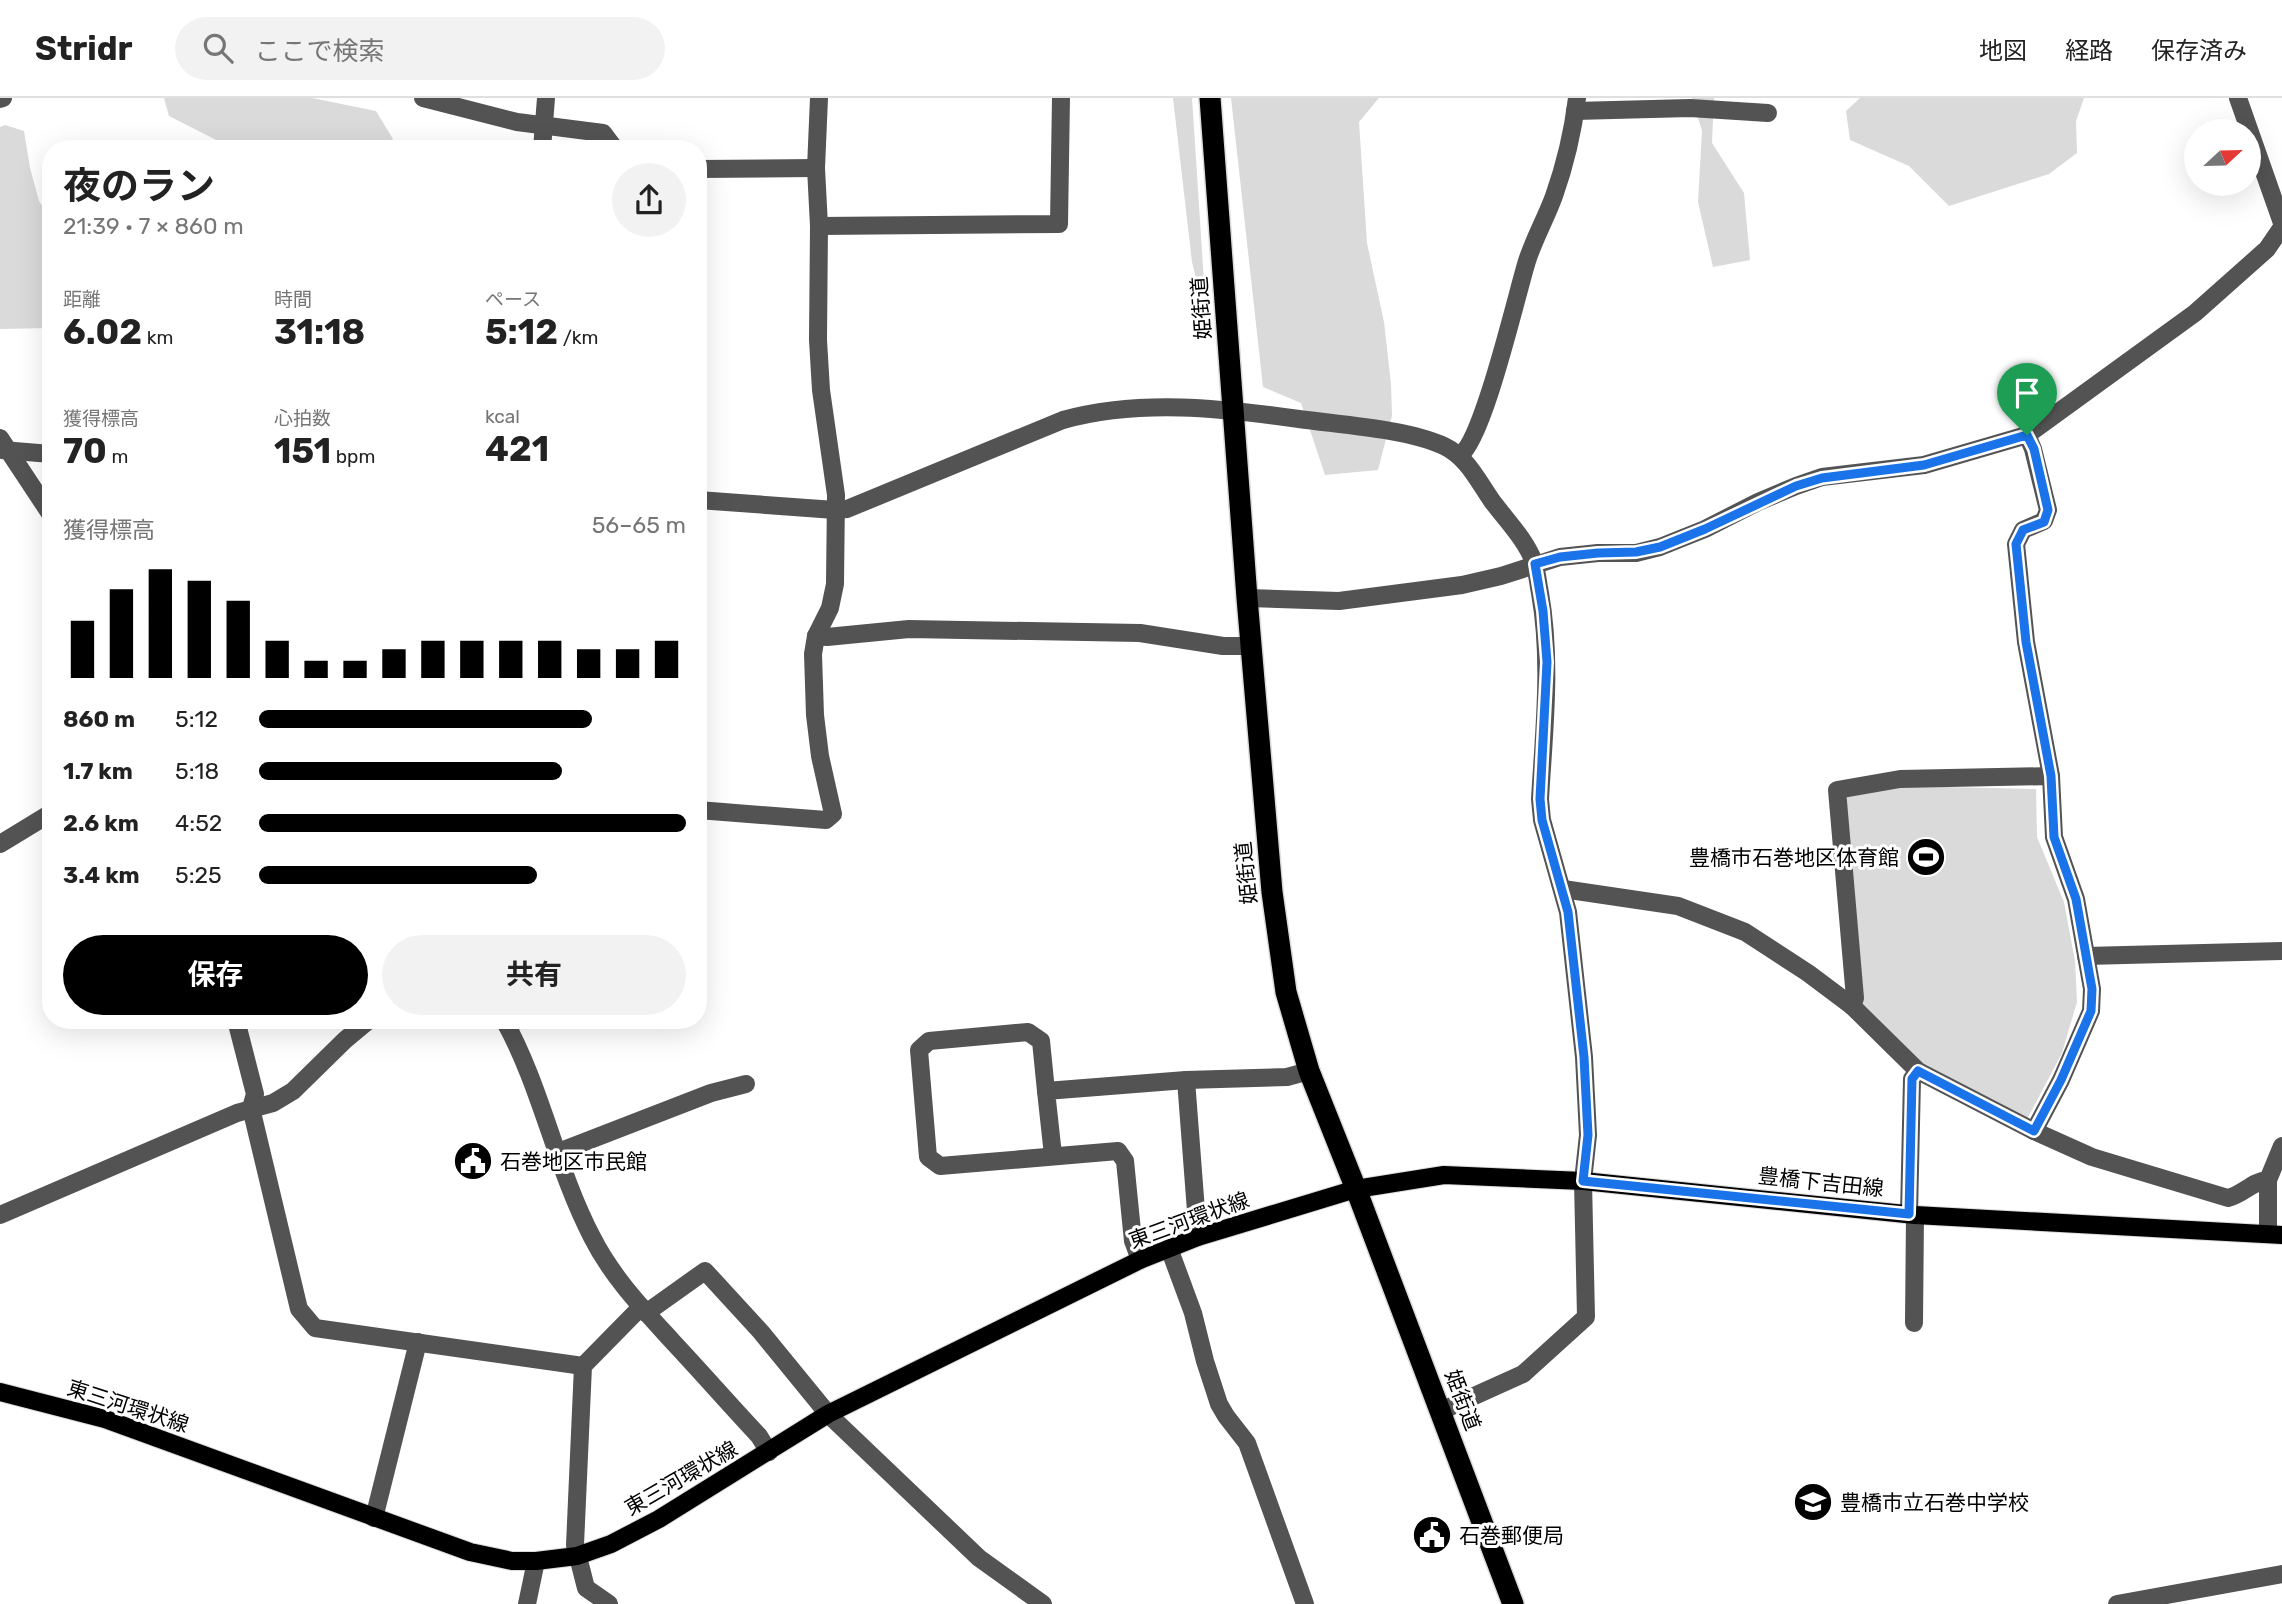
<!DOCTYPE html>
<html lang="ja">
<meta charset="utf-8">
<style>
:root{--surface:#fff;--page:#f2f2f2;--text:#222;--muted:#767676;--line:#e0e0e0;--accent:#000}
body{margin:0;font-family:Rubik,"Noto Sans JP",sans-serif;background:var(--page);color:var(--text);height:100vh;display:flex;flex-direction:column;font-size:26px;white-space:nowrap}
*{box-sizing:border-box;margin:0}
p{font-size:23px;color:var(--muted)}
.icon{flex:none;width:38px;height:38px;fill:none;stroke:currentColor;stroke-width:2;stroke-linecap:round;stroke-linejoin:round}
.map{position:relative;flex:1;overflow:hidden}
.details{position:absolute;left:42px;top:42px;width:665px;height:889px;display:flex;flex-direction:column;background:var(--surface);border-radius:28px;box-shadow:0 7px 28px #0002}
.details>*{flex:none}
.needle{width:46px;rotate:68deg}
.tools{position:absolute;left:2184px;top:21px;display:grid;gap:14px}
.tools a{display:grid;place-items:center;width:77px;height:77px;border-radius:50%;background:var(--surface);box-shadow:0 7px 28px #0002;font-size:35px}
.pin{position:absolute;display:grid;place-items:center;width:60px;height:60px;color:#fff;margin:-72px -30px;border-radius:50% 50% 50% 0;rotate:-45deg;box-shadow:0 0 7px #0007}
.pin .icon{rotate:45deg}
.round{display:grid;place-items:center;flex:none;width:74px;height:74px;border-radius:37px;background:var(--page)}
.headline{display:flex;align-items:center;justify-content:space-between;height:119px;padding:0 21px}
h1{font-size:38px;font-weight:700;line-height:52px}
.figures{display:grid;grid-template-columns:repeat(3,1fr);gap:10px;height:119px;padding:7px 21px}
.figures div{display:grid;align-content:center}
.figures b{font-size:35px;font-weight:700}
.figures small{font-size:19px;font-weight:400}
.figures p{font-size:19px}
.chart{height:196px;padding:14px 21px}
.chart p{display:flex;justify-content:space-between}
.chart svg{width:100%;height:126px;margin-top:7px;stroke:var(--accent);stroke-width:6}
.action{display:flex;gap:14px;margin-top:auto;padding:14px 21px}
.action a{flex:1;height:80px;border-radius:42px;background:var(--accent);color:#fff;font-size:28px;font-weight:700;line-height:80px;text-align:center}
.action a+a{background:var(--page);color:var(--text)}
ul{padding:0 21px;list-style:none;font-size:23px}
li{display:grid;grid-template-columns:112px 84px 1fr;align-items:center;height:52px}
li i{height:18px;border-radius:9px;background:var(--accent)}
header{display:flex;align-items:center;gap:42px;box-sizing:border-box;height:98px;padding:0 35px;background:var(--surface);border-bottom:2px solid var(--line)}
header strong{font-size:33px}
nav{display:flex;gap:38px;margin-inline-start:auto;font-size:24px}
.search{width:490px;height:63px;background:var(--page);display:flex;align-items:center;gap:18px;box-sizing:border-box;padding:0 24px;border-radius:38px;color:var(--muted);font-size:26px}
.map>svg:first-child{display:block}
</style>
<header>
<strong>Stridr</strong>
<div class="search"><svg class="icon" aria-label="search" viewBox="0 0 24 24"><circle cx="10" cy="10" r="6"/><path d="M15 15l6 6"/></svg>ここで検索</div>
<nav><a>地図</a><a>経路</a><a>保存済み</a></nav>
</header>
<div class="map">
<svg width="2282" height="1506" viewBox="0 0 2282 1506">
<rect width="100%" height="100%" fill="#fff"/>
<g fill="#dadada">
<path d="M164 0H312L376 13 393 41 383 51H224V46L169 18Z"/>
<path d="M1173 0H1192L1204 184H1197L1192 164Z"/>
<path d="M1231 0H1379L1359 24 1367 145 1384 224 1391 286 1392 318 1378 372 1325 377 1301 305 1263 289Z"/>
<path d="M1692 0H1714L1712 45 1744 95 1750 162 1713 169 1698 104 1702 33Z"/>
<path d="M1860 0H2084L2076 23 2077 55 2049 76 1949 108 1909 68 1850 42 1846 13Z"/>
<path d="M5 27 24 33 30 70 39 103 51 122V230L0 231V29Z"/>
<path d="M1901 688 2036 691 2037 739 2064 804 2075 863 2077 904 2062 955 2025 1025 1916 966 1860 908 1845 696Z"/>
</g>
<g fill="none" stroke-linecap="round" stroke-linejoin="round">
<g stroke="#dbdbdb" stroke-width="20">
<path id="major" d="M0 1294 105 1321 470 1454 512 1463H536L577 1458 611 1446 659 1421 828 1316 1140 1162 1198 1139 1356 1091 1444 1077 1583 1083 1915 1117 2282 1137"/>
</g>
<g stroke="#dbdbdb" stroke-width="24">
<path id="highway" d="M1210 0 1247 500 1272 794 1286 894 1309 973 1356 1091 1513 1506"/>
</g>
<g stroke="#535353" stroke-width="18">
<path d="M423 0 517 24 603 35 615 51"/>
<path d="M2238 0 2282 125"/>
<path d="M0 1 3 0"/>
<path d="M1575 13 1690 10 1768 15"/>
<path d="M542 51 546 0"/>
<path d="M698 71 816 70"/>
<path d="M819 128 1059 126 1061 0"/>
<path d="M2027 337 2033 351 2048 412 2044 423 2023 432 2016 446 2026 544 2051 678 2054 739 2076 801 2092 891 2091 913 2061 982 2034 1033"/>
<path d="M0 340 51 417"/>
<path d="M2 352 51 356"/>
<path d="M1460 357C1483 343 1517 195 1527 163 1534 141 1546 120 1554 98 1565 67 1573 33 1577 0"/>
<path d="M698 402 835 412 847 411 1063 322C1140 301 1221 310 1299 321 1342 327 1407 331 1444 348 1467 359 1478 383 1492 403 1507 423 1525 441 1534 464 1537 473 1538 485 1540 495 1552 563 1544 632 1540 701L1542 722 1568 814 1584 959 1588 1037 1583 1083 1586 1219 1523 1276 1441 1313"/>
<path d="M1247 500 1339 503 1462 487 1501 478 1560 459 1598 455H1636L1660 449 1705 431 1758 404 1796 388 1822 379 1924 367 2027 337 2195 215 2267 151 2282 129"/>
<path d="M816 538 827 539 909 531 1140 535 1223 548H1251"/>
<path d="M698 712 826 722 833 716 820 658 815 617 813 556 816 538 830 510 835 486 836 397 821 292 818 242 819 128 816 70 819 0"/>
<path d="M0 746 51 715"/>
<path d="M1563 791 1678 808 1745 834 1808 875 1852 908 1918 973 2034 1033 2092 1059 2228 1100C2244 1096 2252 1083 2268 1082"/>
<path d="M2086 858 2282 853"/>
<path d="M1852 908 1855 900 1837 692 1900 681 2051 678"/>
<path d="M236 922 255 996 251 1010 299 1211 315 1230 583 1268"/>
<path d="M504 922C541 988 556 1070 592 1139 612 1179 643 1211 673 1244 702 1275 730 1307 759 1338L769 1354"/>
<path d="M1186 982 1198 1139"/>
<path d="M1046 993 1041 943 1028 934 929 943 919 952 928 1059 940 1068 1118 1053 1125 1063 1133 1143 1140 1162"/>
<path d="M556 1055 711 995 746 986"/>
<path d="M1053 1057 1046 993 1186 982 1287 979 1309 973"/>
<path d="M1909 1116 1912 981 1918 973"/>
<path d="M0 1117 237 1015 273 1005 293 993 345 942 369 922"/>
<path d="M2268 1136V1082L2282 1048"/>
<path d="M1169 1150 1193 1215 1205 1263 1219 1306 1226 1318 1247 1345 1305 1506"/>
<path d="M646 1215 705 1173 761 1234 828 1316 979 1460 1043 1506"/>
<path d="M1914 1225 1915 1117"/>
<path d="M374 1420 418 1244"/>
<path d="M527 1506 536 1463"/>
<path d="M609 1506 586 1490 575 1447 583 1268 641 1209"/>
<path d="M2117 1506 2282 1476"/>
</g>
<use href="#major" stroke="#000" stroke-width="18"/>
<use href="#highway" stroke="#000" stroke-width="21"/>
</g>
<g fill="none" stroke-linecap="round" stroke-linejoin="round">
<g stroke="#fff" stroke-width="14">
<path id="route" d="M2027 337 2034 351 2048 412 2044 424 2023 432 2016 446 2026 544 2051 678 2054 739 2076 801 2092 891 2091 913 2061 982 2034 1033 1918 973 1912 981 1909 1116 1583 1083 1588 1037 1584 959 1568 814 1542 722 1540 701 1547 564 1543 513 1535 466 1560 459 1598 455 1636 454 1660 449 1705 431 1796 388 1822 380 1924 367Z"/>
</g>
<use href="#route" stroke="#1a73e8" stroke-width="9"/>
</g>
<defs>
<g id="stadium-disc" transform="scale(2.0125)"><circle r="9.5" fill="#000" stroke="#fff"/><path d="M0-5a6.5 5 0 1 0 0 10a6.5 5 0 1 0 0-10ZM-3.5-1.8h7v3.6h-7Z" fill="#fff"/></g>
<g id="civic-disc" transform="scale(2.0125)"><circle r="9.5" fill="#000" stroke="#fff"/><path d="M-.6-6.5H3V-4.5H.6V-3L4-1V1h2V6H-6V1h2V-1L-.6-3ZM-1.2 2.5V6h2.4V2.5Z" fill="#fff"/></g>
<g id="school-disc" transform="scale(2.0125)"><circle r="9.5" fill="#000" stroke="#fff"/><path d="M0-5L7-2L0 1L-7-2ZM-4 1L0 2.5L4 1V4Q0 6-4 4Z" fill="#fff"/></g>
</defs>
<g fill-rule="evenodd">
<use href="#stadium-disc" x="1926" y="759"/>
<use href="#civic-disc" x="473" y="1063"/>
<use href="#school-disc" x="1813" y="1404"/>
<use href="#civic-disc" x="1432" y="1437"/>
</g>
<g text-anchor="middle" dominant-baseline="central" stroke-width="6" stroke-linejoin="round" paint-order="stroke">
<g font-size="21" fill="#000" stroke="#fff">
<text transform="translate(1201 210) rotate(-94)">姫街道</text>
<text transform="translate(1246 775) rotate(-96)">姫街道</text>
<text transform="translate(1821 1084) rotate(6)">豊橋下吉田線</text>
<text transform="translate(1189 1122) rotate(-20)">東三河環状線</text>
<text transform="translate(1463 1302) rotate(69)">姫街道</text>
<text transform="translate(128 1308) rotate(18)">東三河環状線</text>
<text transform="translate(681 1380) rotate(-30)">東三河環状線</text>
</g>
<g font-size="21" fill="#000" stroke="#fff" text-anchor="start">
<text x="1899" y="759" text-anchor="end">豊橋市石巻地区体育館</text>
<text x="500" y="1063">石巻地区市民館</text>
<text x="1840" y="1404">豊橋市立石巻中学校</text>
<text x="1459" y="1437">石巻郵便局</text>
</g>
</g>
</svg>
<div class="tools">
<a><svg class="needle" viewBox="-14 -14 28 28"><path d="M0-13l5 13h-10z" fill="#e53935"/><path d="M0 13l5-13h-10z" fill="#767676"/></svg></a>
</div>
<div class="pin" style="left:2027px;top:337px;background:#1e9e55"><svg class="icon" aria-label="arrive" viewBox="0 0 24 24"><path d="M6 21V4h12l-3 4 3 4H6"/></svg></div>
<section class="details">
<div class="headline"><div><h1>夜のラン</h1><p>21:39 · 7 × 860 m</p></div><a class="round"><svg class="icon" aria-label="share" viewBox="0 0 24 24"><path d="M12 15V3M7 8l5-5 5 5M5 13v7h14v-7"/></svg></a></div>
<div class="figures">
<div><p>距離</p><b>6.02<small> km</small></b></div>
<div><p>時間</p><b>31:18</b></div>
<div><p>ペース</p><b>5:12<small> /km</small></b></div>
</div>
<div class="figures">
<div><p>獲得標高</p><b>70<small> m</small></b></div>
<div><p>心拍数</p><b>151<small> bpm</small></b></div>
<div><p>kcal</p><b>421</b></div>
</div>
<div class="chart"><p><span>獲得標高</span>56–65 m</p>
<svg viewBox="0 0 160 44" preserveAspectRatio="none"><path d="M5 44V24M15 44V13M25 44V6M35 44V10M45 44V17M55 44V31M65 44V38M75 44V38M85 44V34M95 44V31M105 44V31M115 44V31M125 44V31M135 44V34M145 44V34M155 44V31"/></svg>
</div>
<ul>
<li><b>860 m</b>5:12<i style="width:78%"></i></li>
<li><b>1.7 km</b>5:18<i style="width:71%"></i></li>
<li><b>2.6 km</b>4:52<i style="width:100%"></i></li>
<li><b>3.4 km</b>5:25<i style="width:65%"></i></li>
</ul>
<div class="action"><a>保存</a><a>共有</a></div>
</section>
</div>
